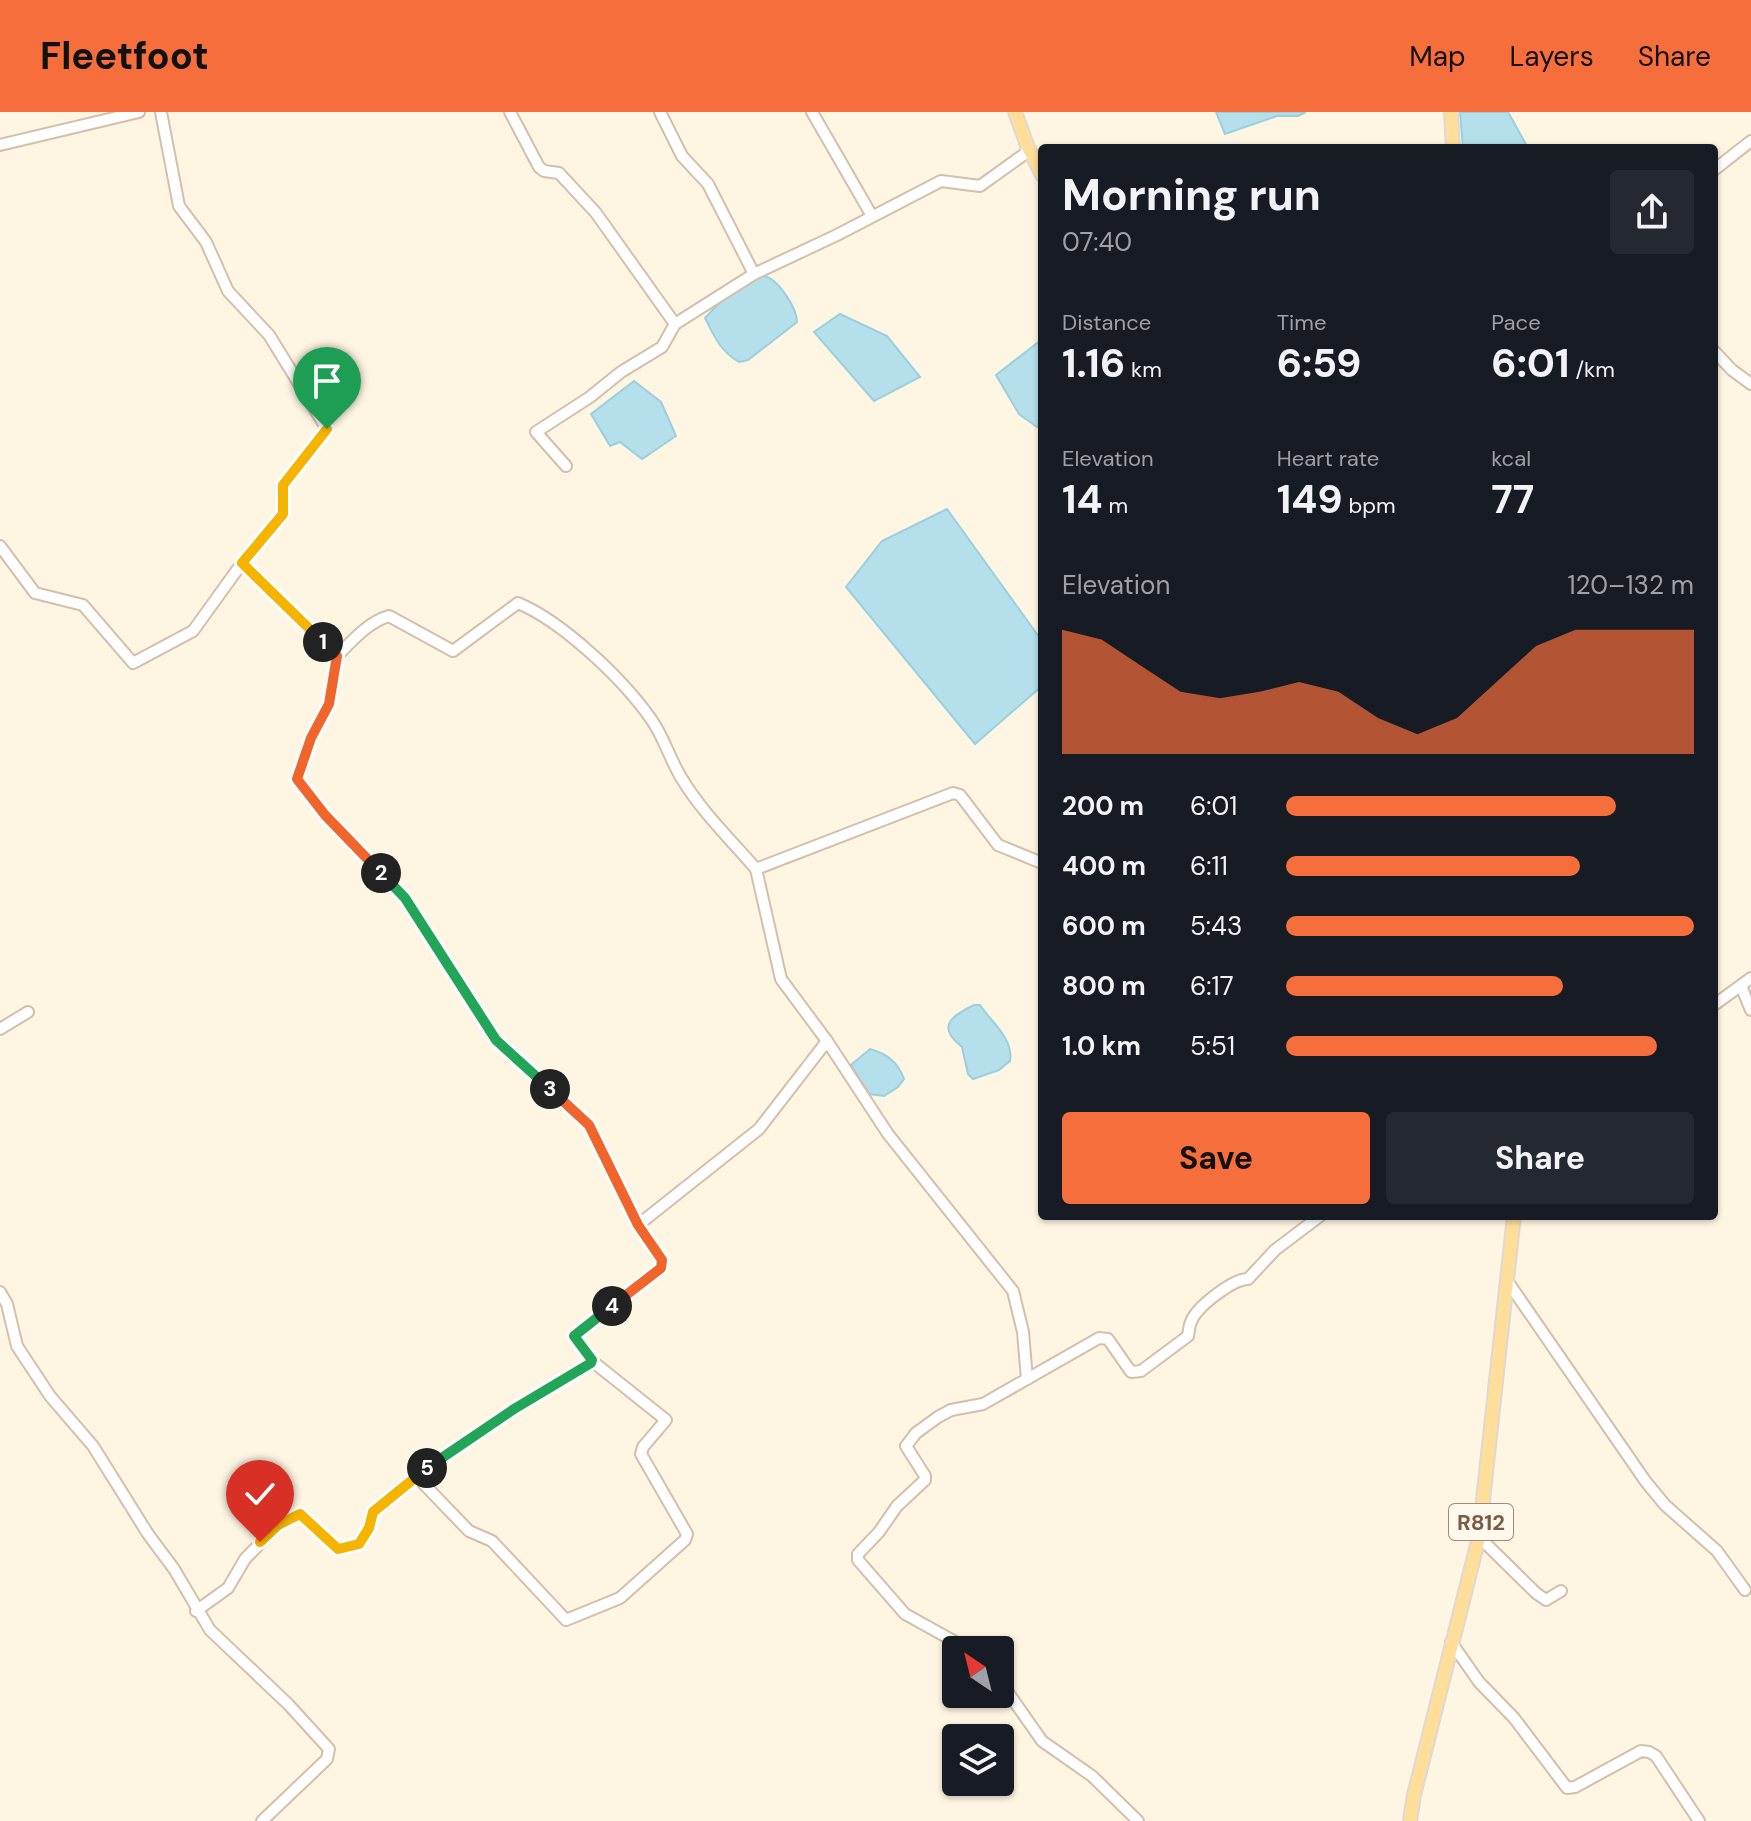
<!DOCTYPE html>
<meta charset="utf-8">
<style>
:root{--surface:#171b24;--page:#242831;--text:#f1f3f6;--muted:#9ea1a6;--accent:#f66e3b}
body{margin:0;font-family:"DM Sans",sans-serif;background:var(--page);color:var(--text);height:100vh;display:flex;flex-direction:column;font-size:30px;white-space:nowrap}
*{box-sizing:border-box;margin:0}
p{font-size:26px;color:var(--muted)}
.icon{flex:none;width:44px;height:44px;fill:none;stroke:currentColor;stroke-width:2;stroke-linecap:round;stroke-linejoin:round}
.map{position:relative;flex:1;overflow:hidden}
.panel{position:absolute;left:1038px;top:32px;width:680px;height:1076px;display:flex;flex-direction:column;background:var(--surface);border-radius:8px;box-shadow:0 2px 6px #0004}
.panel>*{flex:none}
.needle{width:52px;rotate:325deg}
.tools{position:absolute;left:942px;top:1524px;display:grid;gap:16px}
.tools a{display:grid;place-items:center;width:72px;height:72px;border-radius:8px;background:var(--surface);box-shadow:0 2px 6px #0004;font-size:40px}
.pin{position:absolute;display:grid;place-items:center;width:68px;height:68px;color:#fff;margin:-82px -34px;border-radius:50% 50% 50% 0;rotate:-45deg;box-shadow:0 0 8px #0007}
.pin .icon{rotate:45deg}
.km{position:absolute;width:40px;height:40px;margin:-20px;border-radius:50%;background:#222;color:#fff;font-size:22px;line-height:40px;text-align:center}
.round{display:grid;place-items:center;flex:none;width:84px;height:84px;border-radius:8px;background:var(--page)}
.headline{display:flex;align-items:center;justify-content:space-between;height:136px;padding:0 24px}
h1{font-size:44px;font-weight:700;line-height:60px}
.stats{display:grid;grid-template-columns:repeat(3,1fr);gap:12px;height:136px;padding:8px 24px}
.stats div{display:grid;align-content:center}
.stats b{font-size:40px;font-weight:700}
.stats small{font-size:22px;font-weight:400}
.stats p{font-size:22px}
.chart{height:224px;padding:16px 24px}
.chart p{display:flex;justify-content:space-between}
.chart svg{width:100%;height:144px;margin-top:8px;fill:var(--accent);opacity:.7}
.button{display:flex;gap:16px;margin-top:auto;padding:16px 24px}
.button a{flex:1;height:92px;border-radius:8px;background:var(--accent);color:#111;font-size:32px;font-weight:700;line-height:92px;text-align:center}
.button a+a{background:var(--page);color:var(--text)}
ul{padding:0 24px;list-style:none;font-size:26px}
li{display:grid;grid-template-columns:128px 96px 1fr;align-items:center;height:60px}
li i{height:20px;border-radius:10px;background:var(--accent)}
header{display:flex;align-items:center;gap:48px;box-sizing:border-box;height:112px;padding:0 40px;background:var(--accent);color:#111}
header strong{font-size:38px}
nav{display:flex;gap:44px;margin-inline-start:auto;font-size:28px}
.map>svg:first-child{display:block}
</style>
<header>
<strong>Fleetfoot</strong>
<nav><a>Map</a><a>Layers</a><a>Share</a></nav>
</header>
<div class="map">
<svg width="1751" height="1709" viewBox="0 0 1751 1709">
<rect width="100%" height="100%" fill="#fff5e3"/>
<g fill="#b5e0eb" stroke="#9ad0de" stroke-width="2">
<path d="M1216 0H1306L1298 4H1277L1225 22Z"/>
<path d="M1460 0H1508L1528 36H1463Z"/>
<path d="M763 164C777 165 797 196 797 210L748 248 739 250C721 240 714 224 705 206L724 186Z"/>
<path d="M840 202 887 224 920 265 874 289 814 220Z"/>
<path d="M1041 228 1042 311 1037 315 1019 302 996 263Z"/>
<path d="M634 269 661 290 676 324 642 347 620 330 610 334 591 302Z"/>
<path d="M947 397 1042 529V574L975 632 846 475 882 429Z"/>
<path d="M974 893H980C991 910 1014 927 1010 949L999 958 973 967 968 962 962 935C936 915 951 904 974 893Z"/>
<path d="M870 937C887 942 898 950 904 967L898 975 884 984 869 982 851 953Z"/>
</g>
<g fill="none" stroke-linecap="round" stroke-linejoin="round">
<g stroke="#d4bfab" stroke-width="14">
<g id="minor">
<path d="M161 0 179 94 206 130 228 179 269 223 327 317 283 373V402L242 451"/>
<path d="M510 0 539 55 544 59 559 61 596 101 675 212"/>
<path d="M660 0 682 44 708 72 754 162 837 123 941 69 980 74 1026 41 1027 33"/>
<path d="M812 0 872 104"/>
<path d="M0 33 139 0"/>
<path d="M1714 58 1751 29"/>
<path d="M1714 239 1732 258 1751 272"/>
<path d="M566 354 536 320 590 285 621 260 662 235 675 212 754 162"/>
<path d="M0 434 35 481 83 493 133 551 193 519 242 451 337 544C352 529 368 510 389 504L453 539 518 491C563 510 623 567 651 607 664 625 670 648 682 667 702 700 731 728 756 757L953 681 960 683 998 733 1042 751"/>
<path d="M337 544 329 592 311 626 297 667 325 703 405 786 496 928 589 1013 638 1113"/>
<path d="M756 757 781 867 827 929 888 1022 1013 1179 1023 1220 1027 1267 983 1292 951 1298 938 1305 916 1321 906 1334 925 1364V1368L897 1394 879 1420 858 1442V1448L905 1502 970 1538"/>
<path d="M1741 874 1751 898"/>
<path d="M1714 893 1751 866"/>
<path d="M0 917 28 900"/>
<path d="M1508 1170 1646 1370 1665 1393 1717 1439 1745 1478"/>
<path d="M0 1180 7 1192 17 1234 50 1284 93 1334 148 1422 174 1457 210 1518 288 1592 329 1637 327 1647 262 1709"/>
<path d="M1027 1267 1099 1226 1108 1227 1131 1260 1141 1259 1188 1224C1189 1219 1189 1214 1191 1210 1196 1195 1233 1167 1248 1167L1275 1138 1320 1104"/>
<path d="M416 1364 469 1419 492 1429 566 1508 620 1486 685 1428 687 1422 641 1342 643 1335 666 1308 592 1249"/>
<path d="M1479 1425 1536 1481 1546 1488 1561 1479"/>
<path d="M196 1499 228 1476 245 1447 278 1413 291 1405 302 1403 338 1437 359 1432 369 1416 373 1400 416 1364 514 1297 591 1251 592 1248 574 1224 661 1156 662 1148 638 1113 759 1017 827 929"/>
<path d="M1451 1530 1479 1570 1514 1606 1567 1676 1575 1675 1641 1639 1649 1640 1656 1644 1699 1709"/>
<path d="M1000 1569 1042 1629 1092 1664 1138 1709"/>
</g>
</g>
<g stroke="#dfd8d3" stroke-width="16">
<g id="major">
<path d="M1015 0 1027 33 1042 63"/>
<path d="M1451 0 1453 36"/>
<path d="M1410 1709 1414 1683 1479 1425 1514 1104"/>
</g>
</g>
<use href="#minor" stroke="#fff" stroke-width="10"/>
<use href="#major" stroke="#ffde9a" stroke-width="12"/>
</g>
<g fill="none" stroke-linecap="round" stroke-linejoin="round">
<g stroke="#fff" stroke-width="16">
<path id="split-1" d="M323 530 242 451 283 402V373L327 317"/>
</g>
<g stroke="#fff" stroke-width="16">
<path id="split-2" d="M323 530 337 544 329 592 311 626 297 667 325 703 381 761"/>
</g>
<g stroke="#fff" stroke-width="16">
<path id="split-3" d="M381 761 405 786 496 928 550 977"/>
</g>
<g stroke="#fff" stroke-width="16">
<path id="split-4" d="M550 977 589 1013 638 1113 662 1148 661 1156 612 1194"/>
</g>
<g stroke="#fff" stroke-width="16">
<path id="split-5" d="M427 1356 514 1297 591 1251 592 1248 574 1224 612 1194"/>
</g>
<g stroke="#fff" stroke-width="16">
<path id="split-6" d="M260 1430 278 1413 300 1402 338 1437 359 1432 369 1416 373 1400 427 1356"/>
</g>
<use href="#split-1" stroke="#f5b400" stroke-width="10"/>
<use href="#split-2" stroke="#f0652b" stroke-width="10"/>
<use href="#split-3" stroke="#22a559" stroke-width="10"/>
<use href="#split-4" stroke="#f0652b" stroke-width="10"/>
<use href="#split-5" stroke="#22a559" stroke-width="10"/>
<use href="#split-6" stroke="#f5b400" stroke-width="10"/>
</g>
<g text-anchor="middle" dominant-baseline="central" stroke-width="6" stroke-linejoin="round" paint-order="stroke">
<rect fill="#fff8ec" stroke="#a28a78" stroke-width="2" x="1449" y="1392" width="64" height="36" rx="6"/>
<g font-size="22" font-weight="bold" fill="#7a5b46">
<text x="1481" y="1410">R812</text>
</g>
</g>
</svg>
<div class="tools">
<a><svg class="needle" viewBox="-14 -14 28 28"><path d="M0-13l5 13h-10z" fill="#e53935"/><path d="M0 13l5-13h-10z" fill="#9ea1a6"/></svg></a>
<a><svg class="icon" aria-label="layers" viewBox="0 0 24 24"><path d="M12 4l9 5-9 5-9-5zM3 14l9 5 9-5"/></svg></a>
</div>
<div class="pin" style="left:327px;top:317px;background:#1e9e55"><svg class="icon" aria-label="arrive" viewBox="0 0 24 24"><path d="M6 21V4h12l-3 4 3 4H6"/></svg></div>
<div class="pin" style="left:260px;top:1430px;background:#d93025"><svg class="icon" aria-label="check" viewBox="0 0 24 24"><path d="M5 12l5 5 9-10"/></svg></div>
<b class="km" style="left:323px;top:530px">1</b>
<b class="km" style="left:381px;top:761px">2</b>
<b class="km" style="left:550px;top:977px">3</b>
<b class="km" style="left:612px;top:1194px">4</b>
<b class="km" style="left:427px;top:1356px">5</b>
<section class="panel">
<div class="headline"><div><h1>Morning run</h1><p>07:40</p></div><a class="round"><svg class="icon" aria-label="share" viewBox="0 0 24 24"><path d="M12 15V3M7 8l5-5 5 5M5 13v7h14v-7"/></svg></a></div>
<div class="stats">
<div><p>Distance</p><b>1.16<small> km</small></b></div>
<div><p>Time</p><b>6:59</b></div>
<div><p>Pace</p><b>6:01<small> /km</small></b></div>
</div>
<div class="stats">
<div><p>Elevation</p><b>14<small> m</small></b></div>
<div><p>Heart rate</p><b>149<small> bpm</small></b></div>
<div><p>kcal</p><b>77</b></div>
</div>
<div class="chart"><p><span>Elevation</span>120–132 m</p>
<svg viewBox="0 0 160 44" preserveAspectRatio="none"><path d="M0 44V6L10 9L20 17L30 25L40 27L50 25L60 22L70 25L80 33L90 38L100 33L110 22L120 11L130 6L140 6L150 6L160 6V44z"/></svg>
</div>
<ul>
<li><b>200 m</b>6:01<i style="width:81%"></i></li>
<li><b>400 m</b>6:11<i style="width:72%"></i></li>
<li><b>600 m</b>5:43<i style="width:100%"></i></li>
<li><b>800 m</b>6:17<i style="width:68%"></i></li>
<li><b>1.0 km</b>5:51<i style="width:91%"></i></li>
</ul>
<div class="button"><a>Save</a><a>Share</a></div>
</section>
</div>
